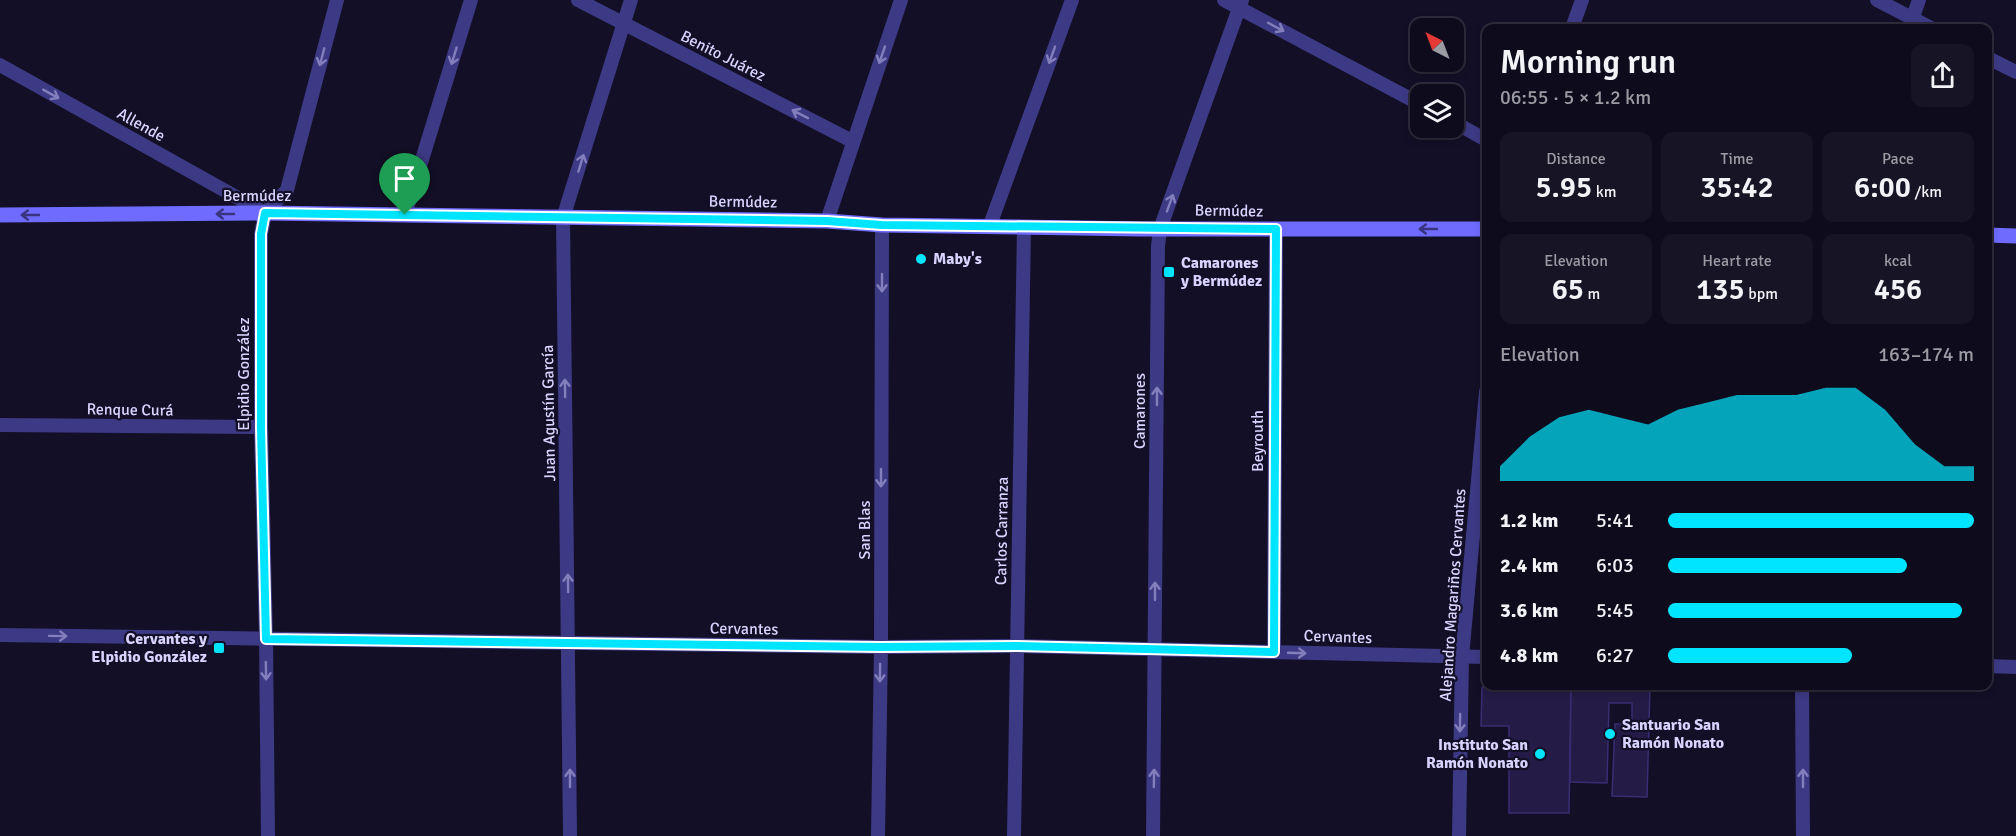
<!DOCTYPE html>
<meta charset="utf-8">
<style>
:root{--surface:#0e0b1c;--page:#171425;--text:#f1f3f6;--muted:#9b9ba3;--line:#2e2b3b;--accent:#00e5ff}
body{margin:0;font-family:Signika,sans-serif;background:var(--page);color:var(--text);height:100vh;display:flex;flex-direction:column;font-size:22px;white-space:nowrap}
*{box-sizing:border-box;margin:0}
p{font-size:20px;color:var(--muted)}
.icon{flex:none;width:33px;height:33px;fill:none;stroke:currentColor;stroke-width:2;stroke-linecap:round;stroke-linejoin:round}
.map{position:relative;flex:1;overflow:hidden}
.details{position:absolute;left:1482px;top:24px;width:510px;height:666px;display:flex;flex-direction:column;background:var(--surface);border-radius:12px;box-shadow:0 3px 9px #0003,0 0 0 2px var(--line)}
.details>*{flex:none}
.needle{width:39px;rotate:318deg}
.fabs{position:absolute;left:1410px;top:18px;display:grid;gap:12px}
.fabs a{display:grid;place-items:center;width:54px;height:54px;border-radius:12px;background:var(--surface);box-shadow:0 3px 9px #0003,0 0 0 2px var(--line);font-size:30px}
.pin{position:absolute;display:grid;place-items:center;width:51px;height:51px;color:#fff;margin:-62px -26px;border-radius:50% 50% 50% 0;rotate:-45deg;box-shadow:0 0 6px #0007}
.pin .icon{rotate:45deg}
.round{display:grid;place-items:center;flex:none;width:63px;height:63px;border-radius:12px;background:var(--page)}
.head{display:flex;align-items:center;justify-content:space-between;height:102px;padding:0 18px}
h1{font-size:33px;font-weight:600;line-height:45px}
.stats{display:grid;grid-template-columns:repeat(3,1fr);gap:9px;height:102px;padding:6px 18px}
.stats div{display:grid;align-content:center;border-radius:12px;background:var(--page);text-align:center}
.stats b{font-size:30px;font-weight:600}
.stats small{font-size:16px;font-weight:400}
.stats p{font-size:16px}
.chart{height:168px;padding:12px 18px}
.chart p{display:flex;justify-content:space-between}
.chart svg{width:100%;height:108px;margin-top:6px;fill:var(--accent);opacity:.7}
ul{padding:0 18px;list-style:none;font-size:20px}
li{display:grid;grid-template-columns:96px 72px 1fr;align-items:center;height:45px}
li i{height:15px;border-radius:8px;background:var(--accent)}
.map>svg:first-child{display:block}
</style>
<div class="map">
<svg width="2016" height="836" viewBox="0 0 2016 836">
<rect width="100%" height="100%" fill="#130f26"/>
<path fill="#12302f" d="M1988 258H1991L1988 453Z"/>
<g fill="#241b47" stroke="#3b2d73" stroke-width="1.5">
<path d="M1486 683V686H1571L1569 813H1509V726H1481L1482 688Z"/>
<path d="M1571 686H1650L1647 797 1612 796 1615 724H1632V703H1609L1607 783 1570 782Z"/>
</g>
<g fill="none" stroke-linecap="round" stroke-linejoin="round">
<g stroke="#3d3a85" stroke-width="14">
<path d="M578 0 852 141"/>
<path d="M1224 0 1420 104"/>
<path d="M1877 0 1931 28"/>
<path d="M1572 28 1582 0"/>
<path d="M1909 28 1919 0"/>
<path d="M1988 58 2016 72"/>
<path d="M0 65 265 213"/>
<path d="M1454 122 1486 140"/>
<path d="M405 215 471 0"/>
<path d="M827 221 901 0"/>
<path d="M990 225 1072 0"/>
<path d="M0 425 261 427"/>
<path d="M0 635 881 647 1017 646 1486 657"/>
<path d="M1274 652 1276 229"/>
<path d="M1988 666 2016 667"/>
<path d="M1802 686 1803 836"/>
<path d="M268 836 266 639 261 427V234L265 213 287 190 337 0"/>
<path d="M570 836 563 218 631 0"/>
<path d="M878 836 881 647 882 225"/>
<path d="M1014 836 1024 227"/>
<path d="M1153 836 1158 246 1160 229 1242 0"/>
<path d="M1459 836 1462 657 1486 392"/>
</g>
<g stroke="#6f6bff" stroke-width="15">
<path d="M0 215 265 213 827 221 882 225 1141 229H1486"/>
<path d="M1988 235 2016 236"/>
</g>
</g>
<defs><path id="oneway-shaft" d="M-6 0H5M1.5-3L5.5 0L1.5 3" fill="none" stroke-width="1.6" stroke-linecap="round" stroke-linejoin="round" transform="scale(1.5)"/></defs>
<g stroke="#837fbc">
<use href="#oneway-shaft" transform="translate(1276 27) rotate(28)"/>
<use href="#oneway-shaft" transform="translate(882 55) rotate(109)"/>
<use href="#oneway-shaft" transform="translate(1052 55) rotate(110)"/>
<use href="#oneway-shaft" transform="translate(454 56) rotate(107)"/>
<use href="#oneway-shaft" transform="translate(322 57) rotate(105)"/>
<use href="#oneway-shaft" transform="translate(51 94) rotate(29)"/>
<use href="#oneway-shaft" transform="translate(800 114) rotate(-153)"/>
<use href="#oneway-shaft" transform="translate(581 163) rotate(-73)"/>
<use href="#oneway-shaft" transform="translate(1170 203) rotate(-70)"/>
<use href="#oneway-shaft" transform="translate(882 283) rotate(90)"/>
<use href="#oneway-shaft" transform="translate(565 388) rotate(-91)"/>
<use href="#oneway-shaft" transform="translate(1157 396) rotate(-90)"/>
<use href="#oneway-shaft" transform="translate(881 478) rotate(90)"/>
<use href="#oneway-shaft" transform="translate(568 583) rotate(-91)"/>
<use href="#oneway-shaft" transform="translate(1155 591) rotate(-90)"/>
<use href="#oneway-shaft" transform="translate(58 636) rotate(1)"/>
<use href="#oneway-shaft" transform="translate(1297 653) rotate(2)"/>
<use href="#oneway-shaft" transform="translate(266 671) rotate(89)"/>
<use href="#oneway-shaft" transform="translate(880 673) rotate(91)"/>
<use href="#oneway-shaft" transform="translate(1460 723) rotate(91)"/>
<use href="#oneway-shaft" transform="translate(570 778) rotate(-90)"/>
<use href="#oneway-shaft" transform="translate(1154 778) rotate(-89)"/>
<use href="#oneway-shaft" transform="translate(1803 778) rotate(-90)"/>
</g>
<g stroke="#38347d">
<use href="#oneway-shaft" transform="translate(225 214) rotate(180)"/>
<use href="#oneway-shaft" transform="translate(30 215) rotate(180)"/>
<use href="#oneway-shaft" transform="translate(1428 229) rotate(-180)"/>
</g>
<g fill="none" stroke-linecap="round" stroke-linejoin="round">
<g stroke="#fff" stroke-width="12">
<path id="route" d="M265 213 827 221 882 225 1276 229 1274 652 1017 646 881 647 266 639 261 428V234Z"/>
</g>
<use href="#route" stroke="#00e5ff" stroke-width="8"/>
</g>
<g fill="#00e5ff" stroke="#130f26" stroke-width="2">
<circle cx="921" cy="259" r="6"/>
<rect x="1163" y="266" width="12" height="12" rx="3"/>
<rect x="213" y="642" width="12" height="12" rx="3"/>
<circle cx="1610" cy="734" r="6"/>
<circle cx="1540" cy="754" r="6"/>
</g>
<g text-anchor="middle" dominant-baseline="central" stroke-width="4.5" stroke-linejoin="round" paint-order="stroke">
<g font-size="16" fill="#d9d4ff" stroke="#130f26">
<text transform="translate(723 56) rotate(27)">Benito Juárez</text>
<text transform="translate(141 125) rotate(29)">Allende</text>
<text x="257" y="196">Bermúdez</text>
<text transform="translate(743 202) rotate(1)">Bermúdez</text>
<text transform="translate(1229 211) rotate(1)">Bermúdez</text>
<text transform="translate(244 374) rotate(-90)">Elpidio González</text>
<text transform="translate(130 410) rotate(1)">Renque Curá</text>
<text transform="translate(1140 411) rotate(-90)">Camarones</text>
<text transform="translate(549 413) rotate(-91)">Juan Agustín García</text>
<text transform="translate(1258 441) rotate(-90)">Beyrouth</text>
<text transform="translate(865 530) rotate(-90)">San Blas</text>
<text transform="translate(1002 531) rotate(-89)">Carlos Carranza</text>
<text transform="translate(1453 595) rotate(-86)">Alejandro Magariños Cervantes</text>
<text transform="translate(744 629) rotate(1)">Cervantes</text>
<text transform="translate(1338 637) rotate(2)">Cervantes</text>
</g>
<g font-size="16" font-weight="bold" fill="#d9d4ff" stroke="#130f26" text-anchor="start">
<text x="933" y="259">Maby's</text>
<text x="1181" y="263">Camarones<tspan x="1181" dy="18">y Bermúdez</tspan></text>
<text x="207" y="639" text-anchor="end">Cervantes y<tspan x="207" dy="18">Elpidio González</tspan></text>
<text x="1622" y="725">Santuario San<tspan x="1622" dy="18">Ramón Nonato</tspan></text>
<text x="1528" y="745" text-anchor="end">Instituto San<tspan x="1528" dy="18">Ramón Nonato</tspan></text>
</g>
</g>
</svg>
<div class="fabs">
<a><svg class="needle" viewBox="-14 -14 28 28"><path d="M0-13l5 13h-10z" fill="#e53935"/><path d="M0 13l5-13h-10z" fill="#9b9ba3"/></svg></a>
<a><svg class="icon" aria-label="layers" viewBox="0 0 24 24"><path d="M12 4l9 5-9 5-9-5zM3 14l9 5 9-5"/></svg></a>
</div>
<div class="pin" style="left:405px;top:215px;background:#1e9e55"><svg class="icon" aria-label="arrive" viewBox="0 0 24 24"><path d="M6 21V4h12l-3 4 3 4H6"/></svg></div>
<section class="details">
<div class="head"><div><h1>Morning run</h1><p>06:55 · 5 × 1.2 km</p></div><a class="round"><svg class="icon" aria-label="share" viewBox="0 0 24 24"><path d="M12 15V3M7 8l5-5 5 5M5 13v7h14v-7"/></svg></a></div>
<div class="stats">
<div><p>Distance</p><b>5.95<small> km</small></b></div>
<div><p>Time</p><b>35:42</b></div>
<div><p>Pace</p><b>6:00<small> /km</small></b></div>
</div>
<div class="stats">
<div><p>Elevation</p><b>65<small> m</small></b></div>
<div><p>Heart rate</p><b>135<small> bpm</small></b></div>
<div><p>kcal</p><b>456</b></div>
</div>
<div class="chart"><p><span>Elevation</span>163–174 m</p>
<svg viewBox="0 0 160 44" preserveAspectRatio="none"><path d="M0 44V38L10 26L20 18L30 15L40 18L50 21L60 15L70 12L80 9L90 9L100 9L110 6L120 6L130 15L140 29L150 38L160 38V44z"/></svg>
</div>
<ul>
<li><b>1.2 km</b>5:41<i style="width:100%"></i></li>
<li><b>2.4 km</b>6:03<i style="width:78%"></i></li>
<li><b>3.6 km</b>5:45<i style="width:96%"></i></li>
<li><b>4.8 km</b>6:27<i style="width:60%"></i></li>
</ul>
</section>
</div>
